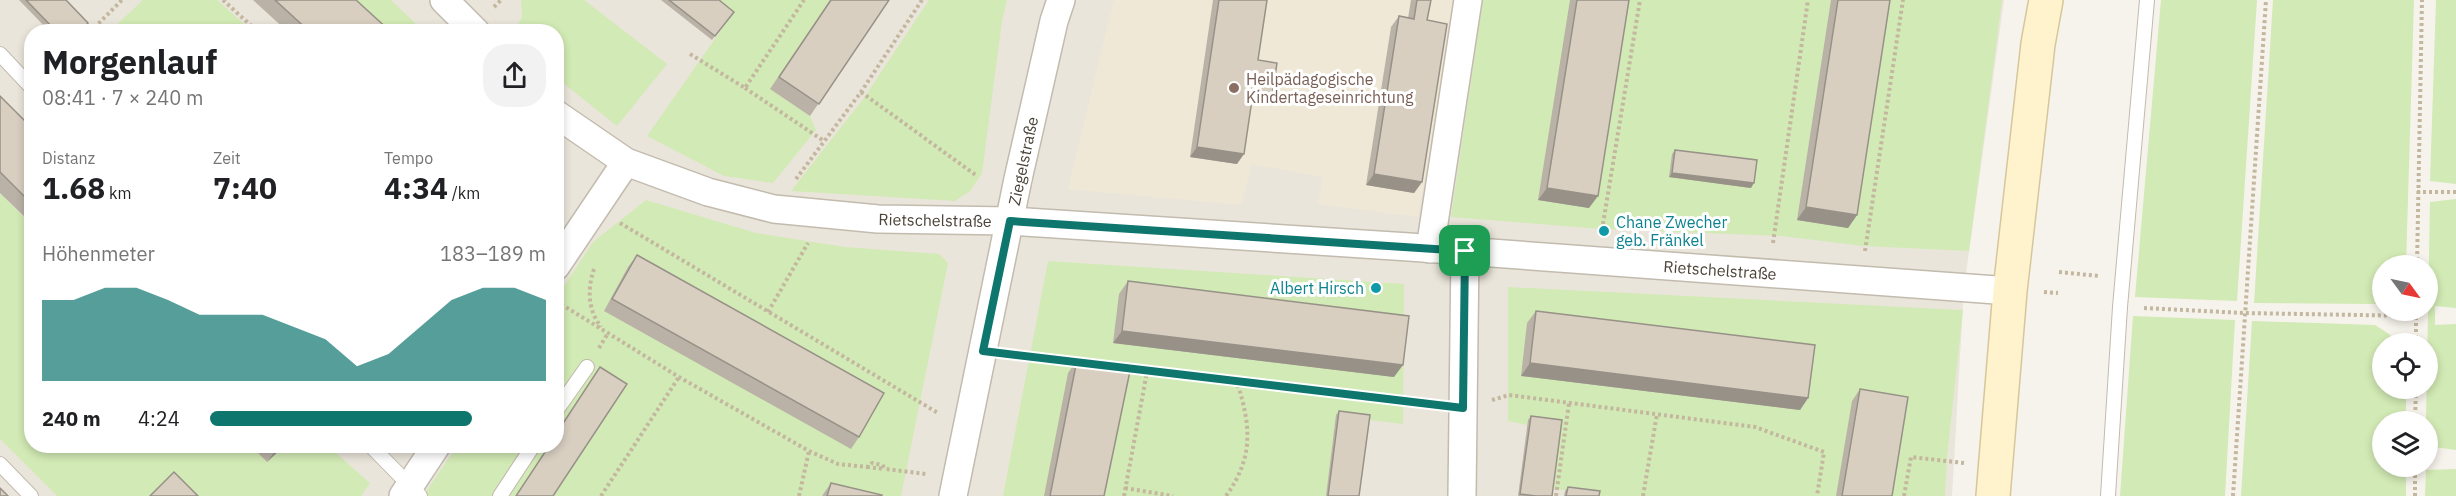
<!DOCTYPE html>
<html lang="de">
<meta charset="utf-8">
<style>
:root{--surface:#fff;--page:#f2f2f2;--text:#202124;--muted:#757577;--accent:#0f766e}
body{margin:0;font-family:"IBM Plex Sans",sans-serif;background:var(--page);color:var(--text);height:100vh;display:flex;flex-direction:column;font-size:22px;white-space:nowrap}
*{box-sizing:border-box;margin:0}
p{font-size:20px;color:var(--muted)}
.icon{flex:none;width:33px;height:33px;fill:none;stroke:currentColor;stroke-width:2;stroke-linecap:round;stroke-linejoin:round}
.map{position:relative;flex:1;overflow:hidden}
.panel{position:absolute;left:24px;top:24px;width:540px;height:429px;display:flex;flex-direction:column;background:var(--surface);border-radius:24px;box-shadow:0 3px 9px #0003}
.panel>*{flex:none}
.needle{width:39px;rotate:123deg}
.fabs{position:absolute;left:2372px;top:255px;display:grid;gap:12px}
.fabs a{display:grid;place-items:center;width:66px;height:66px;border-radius:50%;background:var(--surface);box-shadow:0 3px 9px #0003;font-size:30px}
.pin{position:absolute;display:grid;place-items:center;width:51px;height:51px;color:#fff;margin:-26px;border-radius:12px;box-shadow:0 3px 9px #0006}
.round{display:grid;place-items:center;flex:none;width:63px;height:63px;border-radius:24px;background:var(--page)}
.summary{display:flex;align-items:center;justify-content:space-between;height:102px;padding:0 18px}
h1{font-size:33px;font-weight:700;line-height:45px}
.metrics{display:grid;grid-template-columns:repeat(3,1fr);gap:9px;height:102px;padding:6px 18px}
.metrics div{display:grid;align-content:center}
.metrics b{font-size:30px;font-weight:700}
.metrics small{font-size:16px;font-weight:400}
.metrics p{font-size:16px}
.chart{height:168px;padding:12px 18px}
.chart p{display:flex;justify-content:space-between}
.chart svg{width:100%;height:108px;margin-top:6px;fill:var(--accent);opacity:.7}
ul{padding:0 18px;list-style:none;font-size:20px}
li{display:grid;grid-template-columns:96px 72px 1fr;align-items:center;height:45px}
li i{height:15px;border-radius:8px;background:var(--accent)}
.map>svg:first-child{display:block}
</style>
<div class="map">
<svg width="2456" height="496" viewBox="0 0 2456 496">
<rect width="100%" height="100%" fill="#f6f3ec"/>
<path fill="#eae5da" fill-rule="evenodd" d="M0 0H2004L1964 288 1952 496H0ZM32 32H556V446H32Z"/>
<path fill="#efe8d6" d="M1114 0H1455L1418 217 1318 204 1323 177 1252 164 1241 205 1068 189Z"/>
<g fill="#d2eab5">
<path d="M143 0H217L252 31H110Z"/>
<path d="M334 0H391L423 31H369Z"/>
<path d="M521 0H584L667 64 617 126 557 78 556 32 516 31 522 16Z"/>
<path d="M711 0H830L771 89 810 116 816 130 773 183 724 176 647 136 731 16Z"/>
<path d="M929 0H1007L1002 21 982 173 970 191 955 201 791 191 864 98Z"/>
<path d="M1483 0H2002L1969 251 1863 246 1782 236 1602 229 1451 217Z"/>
<path d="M2161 0H2257L2237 301 2135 297Z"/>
<path d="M2273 0H2414L2406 265 2382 266V301L2375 304 2254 303Z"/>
<path d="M2436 0H2456V184L2430 181Z"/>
<path d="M0 193 31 224 32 446H251L267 462 284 446H328L370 483 361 496H57L0 439Z"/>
<path d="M2456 199V308L2435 306V325L2456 324V450L2427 446 2426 421 2430 202Z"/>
<path d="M646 200 756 233 845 247 939 254 948 263 901 496H423L457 446H556L557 297 593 242Z"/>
<path d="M1048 261 1404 284 1403 424 1336 416 1326 496H1003Z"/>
<path d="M1508 287 1963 310 1947 457 1945 496H1597L1551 488 1527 425 1508 421Z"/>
<path d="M2133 316 2235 320 2225 496H2120Z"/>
<path d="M2252 321 2375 325 2389 334 2397 343 2382 344V388L2406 389V421L2382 422V466L2406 467V496H2241Z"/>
<path d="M2456 469V496H2425L2426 470Z"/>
</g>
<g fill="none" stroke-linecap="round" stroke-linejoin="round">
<g stroke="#c2bbae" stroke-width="16">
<g id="lane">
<path d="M0 54 32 88"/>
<path d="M556 411 587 367"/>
<path d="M371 446 420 496"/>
<path d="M0 464 31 496"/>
<path d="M500 496 533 446"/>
<path d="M2108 496 2120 307 2147 0"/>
</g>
</g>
<g stroke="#c2bbae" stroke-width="30">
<g id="street">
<path d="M444 0 476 32"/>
<path d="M556 114 626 162 708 192 774 209 878 219 1010 221 1409 247 2010 291"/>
<path d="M1430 249 1468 0"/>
<path d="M556 266 626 162"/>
<path d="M403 496 436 446"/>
<path d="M953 496 1018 179 1054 21 1061 0"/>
<path d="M1462 496 1465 251"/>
</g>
</g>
<g stroke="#d6c79b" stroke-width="36">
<path id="secondary" d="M1993 496 2010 291 2038 44 2046 0"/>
</g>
<g stroke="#c4b79f" stroke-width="4" stroke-dasharray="3 3" stroke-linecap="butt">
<path d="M223 0 258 32"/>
<path d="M494 7 501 0"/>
<path d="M90 32 122 0"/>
<path d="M690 54 745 88 804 0"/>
<path d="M745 88 824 141"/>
<path d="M861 92 977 176"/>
<path d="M796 179 861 92 922 0"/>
<path d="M2417 192H2456"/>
<path d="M620 223 938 413"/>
<path d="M1602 230 1640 0"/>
<path d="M1773 243 1808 0"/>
<path d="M1865 251 1903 0"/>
<path d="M2417 266 2422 0"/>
<path d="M594 269C587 290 588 310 601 327"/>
<path d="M2059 272 2099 276"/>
<path d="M2044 292 2058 293"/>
<path d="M556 301 679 377 809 451 838 464 867 467 872 463 882 465 886 469 926 474"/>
<path d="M2144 308 2244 313 2416 316"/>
<path d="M768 312 808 243"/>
<path d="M2416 344V310"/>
<path d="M599 348 608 333"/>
<path d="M1014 355 1078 363"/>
<path d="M1112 368 1432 405"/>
<path d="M1492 400 1509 395 1755 427 1824 452 1817 496"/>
<path d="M2415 422 2416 388"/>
<path d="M867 467 885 469"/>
<path d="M1125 488 1173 496"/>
<path d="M601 496 679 377"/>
<path d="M799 496 809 451"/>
<path d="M1124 496 1147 372"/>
<path d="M1226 496C1254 457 1251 426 1237 382"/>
<path d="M1556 496 1569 403"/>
<path d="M1643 496 1657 414"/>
<path d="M1904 496 1911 457 1964 463"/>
<path d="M2233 496 2266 0"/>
<path d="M2415 496V466"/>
</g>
<use href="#lane" stroke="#fff" stroke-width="14"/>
<use href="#street" stroke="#fff" stroke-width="27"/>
<use href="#secondary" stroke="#fff3cd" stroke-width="33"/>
</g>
<g fill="#bab2a6">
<path d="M19 0H66L88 23 81 32H50Z"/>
<path d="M253 0H356L391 32H288Z"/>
<path d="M661 0H719L734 12 712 40Z"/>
<path d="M830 0H889L810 116 770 89Z"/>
<path d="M1213 0H1267L1258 60 1265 105 1251 104 1237 164 1190 157Z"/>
<path d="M1411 0H1431L1427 20 1422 182 1414 193 1366 185 1391 27 1399 16 1408 18Z"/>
<path d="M1570 0H1629L1589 208 1538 200Z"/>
<path d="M1831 0H1890L1857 215 1848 228 1797 220Z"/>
<path d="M0 96 32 128V224L0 193Z"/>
<path d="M1675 150 1751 188 1669 177 1672 154Z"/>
<path d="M637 255 859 437 851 449 604 311 628 267Z"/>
<path d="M1128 281 1394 377 1113 343 1119 294Z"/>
<path d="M1536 311 1808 398 1800 410 1521 376 1527 323Z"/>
<path d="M1077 360 1104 496H1044L1068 373Z"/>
<path d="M1860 389 1892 496H1836L1852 401Z"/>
<path d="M1339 411 1359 496H1326L1336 415Z"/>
<path d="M1531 416 1552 496H1518L1528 420Z"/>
<path d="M251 446H284L267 462Z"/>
<path d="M831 483 882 496H822Z"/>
<path d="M1568 487 1599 496H1564L1565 491Z"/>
</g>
<g fill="#979187">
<path d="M1253 93 1272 96 1265 105 1246 103Z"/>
<path d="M1197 147 1244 154 1237 164 1190 157Z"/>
<path d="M1672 173 1754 183 1751 188 1669 177Z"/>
<path d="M1374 174 1422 182 1414 193 1366 185Z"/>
<path d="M1547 188 1598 196 1589 208 1538 200Z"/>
<path d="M1806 207 1857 215 1848 228 1797 220Z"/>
<path d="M1122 331 1403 365 1394 377 1113 343Z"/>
<path d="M1530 363 1808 398 1800 410 1521 376Z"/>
<path d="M280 446H284L267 462 276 450Z"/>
</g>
<g fill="#d8cfc1" stroke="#979187" stroke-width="1.5">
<path d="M26 0H66L88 23 80 32H57Z"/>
<path d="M275 0H356L391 32H310Z"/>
<path d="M669 0H719L734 12 715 36Z"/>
<path d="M831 0H889L819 104 779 77Z"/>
<path d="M1219 0H1267L1258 60 1277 63 1272 96 1253 93 1244 154 1197 147Z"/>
<path d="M1417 0H1431L1427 20 1447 24 1422 182 1374 174 1399 16 1414 19Z"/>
<path d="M1577 0H1629L1598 196 1547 188Z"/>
<path d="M1838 0H1890L1857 215 1806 207Z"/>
<path d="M0 96 32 128V204L0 172Z"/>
<path d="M1675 150 1757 160 1754 183 1672 173Z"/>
<path d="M637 255 884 393 859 437 612 299Z"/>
<path d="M1128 281 1409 316 1403 365 1122 331Z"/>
<path d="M1536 311 1815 345 1808 398 1530 363Z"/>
<path d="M1077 360 1130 371 1104 496H1050Z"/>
<path d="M600 367 627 384 553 496H516L549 446H556V434Z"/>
<path d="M1860 389 1908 397 1892 496H1842Z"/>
<path d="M1339 411 1370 415 1359 496H1328Z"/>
<path d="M1531 416 1562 420 1552 496H1536L1520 494Z"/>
<path d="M272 446H280L276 450Z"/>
<path d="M174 472 198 496H150Z"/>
<path d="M831 483 882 495V496H827Z"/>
<path d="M1568 487 1600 491 1599 496H1566Z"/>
<path d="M0 488 8 496H0Z"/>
</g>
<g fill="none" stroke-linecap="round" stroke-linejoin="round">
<g stroke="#fff" stroke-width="12">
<path id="route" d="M1010 221 1465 251 1463 408 983 351Z"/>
</g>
<use href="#route" stroke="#0f766e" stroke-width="8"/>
</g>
<circle fill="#8d6e63" stroke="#fff" stroke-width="2" cx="1234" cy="88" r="6"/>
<g fill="#0f9aa8" stroke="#fff" stroke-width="2">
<circle cx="1604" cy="231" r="6"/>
<circle cx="1376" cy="288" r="6"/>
</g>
<g text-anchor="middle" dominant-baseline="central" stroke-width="6" stroke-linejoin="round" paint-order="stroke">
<g font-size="16" fill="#785e54" stroke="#fff" text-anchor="start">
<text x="1246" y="79">Heilpädagogische<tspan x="1246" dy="18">Kindertageseinrichtung</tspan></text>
</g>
<g font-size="16" fill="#4b4439" stroke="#fff">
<text transform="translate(1023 161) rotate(-78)">Ziegelstraße</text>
<text transform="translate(935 220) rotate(1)">Rietschelstraße</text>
<text transform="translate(1720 270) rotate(4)">Rietschelstraße</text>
</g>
<g font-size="16" fill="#0d838f" stroke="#fff" text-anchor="start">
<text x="1616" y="222">Chane Zwecher<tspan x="1616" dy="18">geb. Fränkel</tspan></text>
<text x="1364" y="288" text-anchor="end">Albert Hirsch</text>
</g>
</g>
</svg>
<div class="fabs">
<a><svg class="needle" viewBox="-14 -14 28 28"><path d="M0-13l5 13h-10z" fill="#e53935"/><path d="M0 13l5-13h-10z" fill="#757577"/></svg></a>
<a><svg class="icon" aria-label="locate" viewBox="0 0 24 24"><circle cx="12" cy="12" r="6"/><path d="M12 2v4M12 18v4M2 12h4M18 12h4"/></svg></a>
<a><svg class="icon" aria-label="layers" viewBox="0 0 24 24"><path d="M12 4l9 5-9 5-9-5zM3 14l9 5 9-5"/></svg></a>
</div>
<div class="pin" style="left:1465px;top:251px;background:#1e9e55"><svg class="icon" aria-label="arrive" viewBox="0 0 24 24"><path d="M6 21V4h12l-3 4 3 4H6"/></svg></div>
<section class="panel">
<div class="summary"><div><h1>Morgenlauf</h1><p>08:41 · 7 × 240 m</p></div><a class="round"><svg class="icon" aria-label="share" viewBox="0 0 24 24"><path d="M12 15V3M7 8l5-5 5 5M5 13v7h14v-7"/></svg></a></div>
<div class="metrics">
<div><p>Distanz</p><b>1.68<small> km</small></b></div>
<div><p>Zeit</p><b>7:40</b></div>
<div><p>Tempo</p><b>4:34<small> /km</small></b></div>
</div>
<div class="chart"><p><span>Höhenmeter</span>183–189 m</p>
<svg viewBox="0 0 160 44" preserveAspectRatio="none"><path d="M0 44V11L10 11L20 6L30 6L40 11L50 17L60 17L70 17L80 22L90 27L100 38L110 33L120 22L130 11L140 6L150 6L160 11V44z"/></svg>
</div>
<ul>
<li><b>240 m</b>4:24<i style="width:78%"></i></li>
</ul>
</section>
</div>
